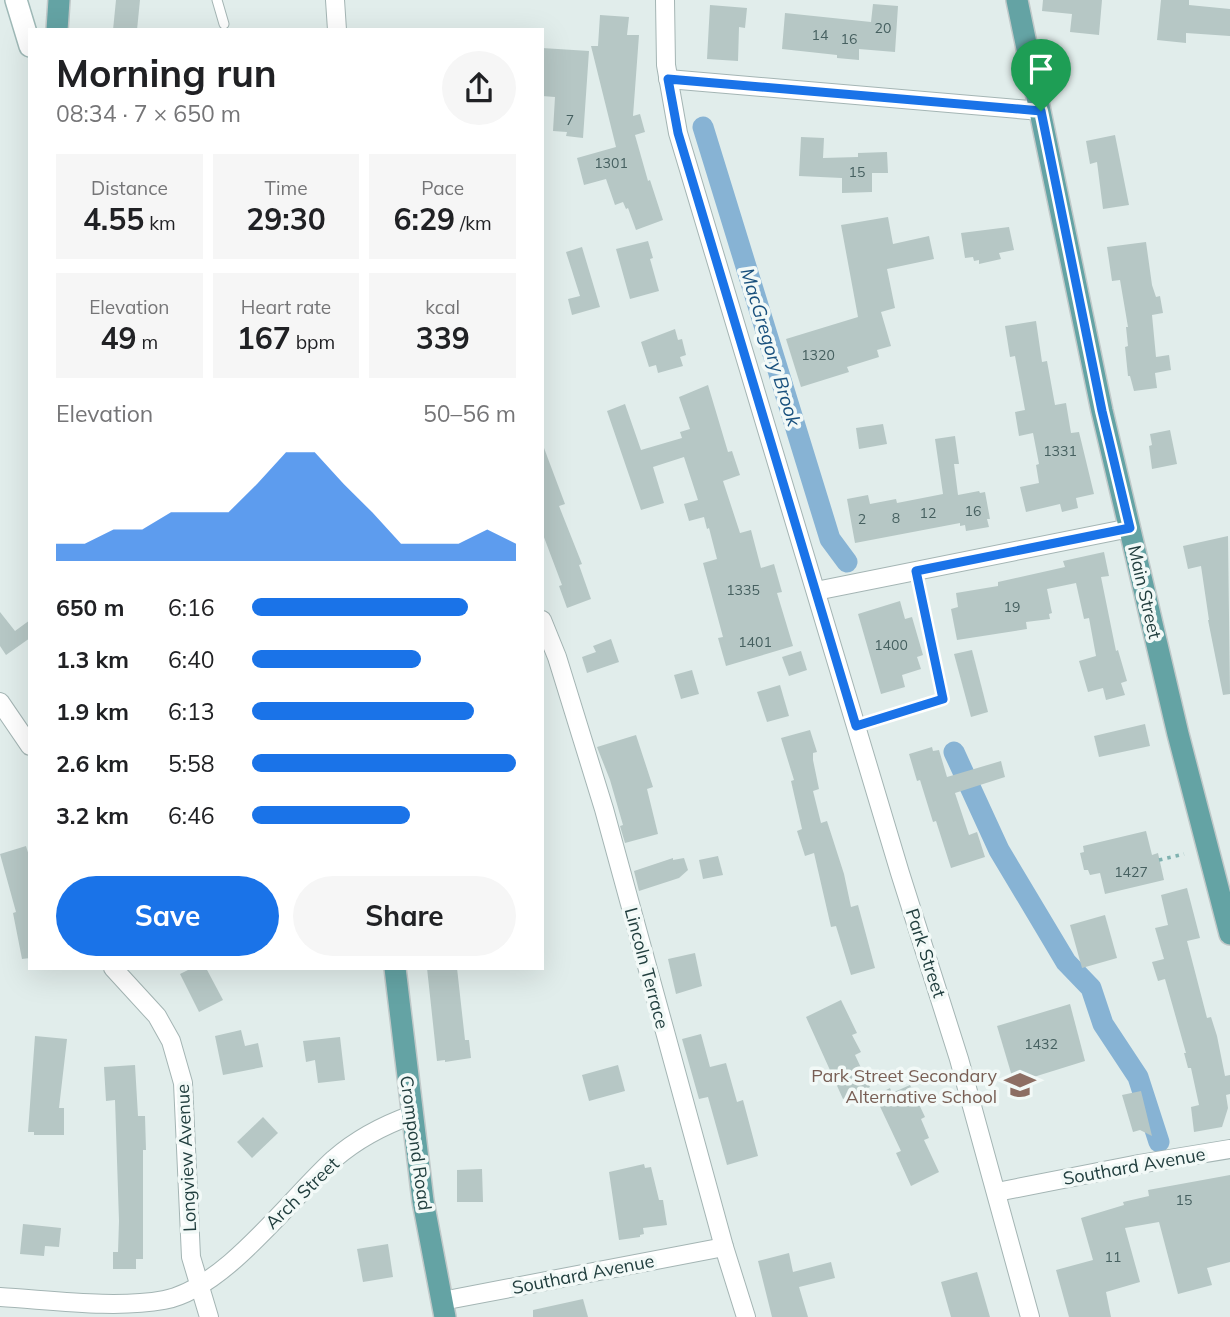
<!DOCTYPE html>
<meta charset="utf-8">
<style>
:root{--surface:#fff;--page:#f6f6f6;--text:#202124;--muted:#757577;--accent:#1a73e8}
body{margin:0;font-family:Mulish,sans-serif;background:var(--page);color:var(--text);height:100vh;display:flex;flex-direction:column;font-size:26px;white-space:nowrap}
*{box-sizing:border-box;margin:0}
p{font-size:23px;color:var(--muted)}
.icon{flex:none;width:38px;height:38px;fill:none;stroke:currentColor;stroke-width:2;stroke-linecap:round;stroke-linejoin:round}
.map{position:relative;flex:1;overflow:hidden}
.details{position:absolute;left:28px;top:28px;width:516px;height:942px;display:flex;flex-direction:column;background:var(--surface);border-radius:0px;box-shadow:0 7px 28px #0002}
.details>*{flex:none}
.pin{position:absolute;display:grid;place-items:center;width:60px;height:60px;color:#fff;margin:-72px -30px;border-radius:50% 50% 50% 0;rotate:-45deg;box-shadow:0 0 7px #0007}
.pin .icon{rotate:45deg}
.round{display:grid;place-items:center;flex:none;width:74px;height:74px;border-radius:37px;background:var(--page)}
.head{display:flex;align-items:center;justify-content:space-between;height:119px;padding:0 28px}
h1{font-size:38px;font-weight:700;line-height:52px}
.figures{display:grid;grid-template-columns:repeat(3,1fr);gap:10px;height:119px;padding:7px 28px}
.figures div{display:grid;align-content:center;border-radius:0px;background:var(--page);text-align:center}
.figures b{font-size:30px;font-weight:700}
.figures small{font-size:19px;font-weight:400}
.figures p{font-size:19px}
.chart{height:196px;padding:14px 28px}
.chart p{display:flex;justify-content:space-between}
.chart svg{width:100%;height:126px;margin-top:7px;fill:var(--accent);opacity:.7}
.primary-button{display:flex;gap:14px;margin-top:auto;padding:14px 28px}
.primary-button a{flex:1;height:80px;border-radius:42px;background:var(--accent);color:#fff;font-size:28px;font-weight:700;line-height:80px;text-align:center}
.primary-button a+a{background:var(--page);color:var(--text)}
ul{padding:0 28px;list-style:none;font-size:23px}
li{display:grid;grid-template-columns:112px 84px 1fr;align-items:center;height:52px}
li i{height:18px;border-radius:9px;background:var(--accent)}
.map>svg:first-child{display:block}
</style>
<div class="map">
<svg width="1230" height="1317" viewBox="0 0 1230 1317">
<rect width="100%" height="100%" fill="#e1edeb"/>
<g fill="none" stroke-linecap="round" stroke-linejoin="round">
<g stroke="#87b3d4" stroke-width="21">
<path d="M703 127 830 539 847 562"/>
<path d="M954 752 999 850 1066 962 1091 988 1103 1024 1138 1077 1159 1142"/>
</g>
</g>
<g fill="#b6c7c5">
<path d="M116 0H140L137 30H113Z"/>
<path d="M1043 0H1102L1099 35 1070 32 1072 14 1042 11Z"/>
<path d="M1161 0H1189V5L1230 9V36L1186 33V43L1157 40Z"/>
<path d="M873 4 898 6 895 52 859 49V60L837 58V55L782 49 785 13 871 22Z"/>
<path d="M710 5 747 8 745 28 739 27 738 61 707 59Z"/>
<path d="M600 15 629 17 627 35H639L633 116 640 114 645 132 635 135 648 181 650 180 663 220 636 230 628 208 626 209 623 202 615 205 606 179 584 185 577 158 616 147 591 46H598Z"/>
<path d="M542 48 589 51 583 138 566 136 567 132 553 131 555 97 542 96Z"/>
<path d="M1115 135 1129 205 1103 209 1097 162 1090 164 1086 141Z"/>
<path d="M801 137 824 138 823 158 858 157V153L887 152 888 173H872V192L842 193V178L799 176Z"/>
<path d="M888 217 893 244 929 236 934 259 887 269 895 308 881 312 891 346 877 350 879 357 847 367 849 372 801 387 786 339 858 317 841 225Z"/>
<path d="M1009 227 1014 250 999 253 1001 259 979 264V260L974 261 973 257 965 258 961 233Z"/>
<path d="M648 241 653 258 650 259 659 291 630 299 616 249Z"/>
<path d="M1146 242 1152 285 1156 297 1160 296 1163 313 1152 315 1156 357 1169 355 1171 370 1155 373 1157 388 1134 391 1130 376H1128L1125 347 1128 346 1126 327H1128L1120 280 1112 281 1107 247Z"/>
<path d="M582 247 600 307 572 315 568 299 580 296 566 252Z"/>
<path d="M1036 321 1042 362 1047 361 1055 405 1066 403 1071 433 1079 432 1094 494 1076 498 1078 508 1062 512 1060 504 1026 512 1020 487 1039 483 1036 465 1039 464 1033 433 1019 436 1015 412 1025 410 1015 356 1010 357 1005 326Z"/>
<path d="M675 329 678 340 682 339 686 355 680 357 683 366 658 373 656 365 649 367 641 342Z"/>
<path d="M708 385 728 452 732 451 740 475 723 481 740 533 751 530 761 568 774 564 782 592 777 593 793 646 726 666 718 638 723 637 703 563 717 559 709 528 707 529 704 517 689 521 684 504 698 500 684 457 653 467 664 503 641 510 607 411 625 404 641 450 682 438 680 432 690 429 679 397Z"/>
<path d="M883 424 887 444 859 449 856 428Z"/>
<path d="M1170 430 1177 464 1152 469 1149 446 1152 445 1150 434Z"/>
<path d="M955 436 959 464H954L958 495 979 491 980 493 985 492 990 519H987L989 527 966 531 965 525 960 526V523L855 543 847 499 868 495 870 504 896 499 897 503 943 494 935 439Z"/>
<path d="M544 448 565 504 559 506 582 564 579 565 591 599 567 608 559 586 562 585 542 532Z"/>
<path d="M1228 536 1230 694 1223 695 1208 620H1209L1201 566 1188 569 1183 546Z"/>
<path d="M1104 552 1109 576 1101 577 1116 651 1118 650 1127 681 1121 683 1125 695 1106 700 1103 688 1088 692 1079 661 1096 656 1089 618 1084 619 1076 583 1047 589 1052 613 1049 614 1050 619 1026 622 1027 629 957 640 951 609 958 607 956 593 998 586V582L1065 567 1063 561Z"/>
<path d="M900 601 905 619 912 617 923 655 917 657 921 669 902 675 905 687 881 694 858 614Z"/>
<path d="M0 612 15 631 30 620V638L6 655 0 646Z"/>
<path d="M611 639 619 662 587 673 582 657 596 652 593 646Z"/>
<path d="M972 650 988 712 971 717 954 654Z"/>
<path d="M801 651 807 670 789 676 782 657Z"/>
<path d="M692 670 699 694 681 699 674 675Z"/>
<path d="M780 685 789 716 767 722 757 692Z"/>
<path d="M1145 724 1150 746 1099 757 1094 736Z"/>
<path d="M810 730 817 752 813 753V760L819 789 813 791 821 823 827 821 844 874 851 907 858 905 875 968 851 975 836 926 831 927 814 853 805 856 797 831 802 829 791 781 794 780 781 738Z"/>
<path d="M636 735 653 787 647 789 658 834 625 843 620 826 623 825 610 780 597 747Z"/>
<path d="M932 747 933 751 939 750 947 777 1001 761 1005 777 955 793 969 835 977 832 985 857 951 868 936 821 933 822 920 780 917 781 909 754Z"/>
<path d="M1146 831 1152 855 1158 853 1164 880 1105 894 1100 873 1090 875 1088 870H1084L1080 853 1084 852 1083 846Z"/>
<path d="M26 846 30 859V958L22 959 13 913 16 912 0 854Z"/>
<path d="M718 856 723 875 703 879 699 860Z"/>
<path d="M673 858V860L684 858 688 870 679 878 639 891 634 871Z"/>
<path d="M1187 888 1200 938 1187 941 1207 1018 1211 1017 1217 1036 1225 1076 1230 1075V1094L1226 1095 1228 1108 1222 1127 1194 1132 1191 1107 1199 1105 1191 1068H1188L1184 1053H1186L1165 979 1158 981 1152 962 1164 959 1155 928 1168 925 1161 895Z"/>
<path d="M1105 915 1117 958 1082 968 1070 925Z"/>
<path d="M695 953 702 986 676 994 668 959Z"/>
<path d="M192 968H206L223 1000 199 1012 180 974Z"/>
<path d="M427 968H457L465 1040H469L471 1058 445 1062V1060L437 1061Z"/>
<path d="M841 1000 857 1033 852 1035 861 1052 855 1055 870 1087 843 1099 806 1017Z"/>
<path d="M1070 1004 1085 1061 1014 1083 997 1026Z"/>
<path d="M241 1030 245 1046 258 1043 263 1067 223 1075 215 1036Z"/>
<path d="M701 1034 710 1067 726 1063 737 1102 743 1100 758 1156 727 1165 708 1097 699 1099 682 1039Z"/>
<path d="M35 1036 67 1039 59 1108H64V1135H34V1132H28Z"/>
<path d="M340 1037 345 1080 318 1083 315 1060 306 1062 303 1041Z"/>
<path d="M135 1065 138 1116H145L146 1150H143V1259H136V1269H113V1252H118L119 1221 115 1100 106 1101 104 1067Z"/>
<path d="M618 1065 625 1091 589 1101 582 1075Z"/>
<path d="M910 1085 925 1117 921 1119 929 1138 924 1140 939 1172 911 1186 896 1153 901 1151 875 1096 890 1088 892 1093Z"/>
<path d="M1141 1091 1152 1136 1140 1130 1133 1132 1122 1095Z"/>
<path d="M263 1117 278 1133 252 1158 237 1142Z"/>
<path d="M644 1164 645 1168 651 1167 659 1200H663L667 1225 643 1228 644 1234 640 1235V1237L619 1240 609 1172Z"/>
<path d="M482 1169 483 1202H457V1170Z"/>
<path d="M1230 1175V1262L1207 1268 1212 1285 1178 1294 1159 1222 1125 1228 1140 1282 1106 1292 1111 1317H1069L1056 1270 1093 1260 1081 1218 1124 1205 1123 1202 1149 1196 1148 1190Z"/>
<path d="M23 1224 61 1228 59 1247 45 1246 44 1256 20 1254Z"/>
<path d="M388 1244 393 1277 363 1282 357 1249Z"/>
<path d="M789 1253 793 1272 831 1262 835 1278 799 1287 808 1317H772L758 1261Z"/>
<path d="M977 1272 990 1317H951L941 1282Z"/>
<path d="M583 1299 588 1317H533V1310Z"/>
</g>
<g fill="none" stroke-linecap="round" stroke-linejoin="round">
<g stroke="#a4b5b4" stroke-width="11">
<g id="lane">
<path d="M217 0 224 24"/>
<path d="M856 726 943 699 916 571"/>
</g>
</g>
<g stroke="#a4b5b4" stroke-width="20">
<g id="street">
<path d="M335 0 337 30"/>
<path d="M665 0 666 65 678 133 900 873 959 1059 1030 1317"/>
<path d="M668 79 1041 111"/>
<path d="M816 591 1130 528"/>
<path d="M542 620 557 657 604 809 724 1247 746 1317"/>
<path d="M0 702 30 746"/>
<path d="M113 968 157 1016 171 1041 183 1083 191 1257 209 1317"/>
<path d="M997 1192 1139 1164 1230 1149"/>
<path d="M0 1297C51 1300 115 1309 164 1300 224 1289 289 1200 334 1159 357 1139 384 1125 412 1115"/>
<path d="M442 1301 724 1247"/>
</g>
</g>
<g stroke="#9fb9b7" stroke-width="24">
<path id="secondary" d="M16 0 30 46"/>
</g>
<g stroke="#c1c9c9" stroke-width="24">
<g id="primary">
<path d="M1017 0 1102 411 1178 734 1230 934"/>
<path d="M57 30 59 0"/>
<path d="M395 968 423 1201 445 1317"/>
</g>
</g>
<path stroke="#80b2b0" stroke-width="3.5" stroke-dasharray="3.5 5" stroke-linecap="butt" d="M1159 860 1184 854"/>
<use href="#lane" stroke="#fff" stroke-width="9"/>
<use href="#street" stroke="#fff" stroke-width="18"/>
<use href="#secondary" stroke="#fff" stroke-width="21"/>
<use href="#primary" stroke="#64a3a4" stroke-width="21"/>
</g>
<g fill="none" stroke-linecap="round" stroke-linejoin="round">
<g stroke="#fff" stroke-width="14">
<path id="route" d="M668 79 1041 111 1102 411 1130 528 916 571 943 699 856 726 678 133Z"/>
</g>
<use href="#route" stroke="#1a73e8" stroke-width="9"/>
</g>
<defs>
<g id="school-bare" transform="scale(2.415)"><path d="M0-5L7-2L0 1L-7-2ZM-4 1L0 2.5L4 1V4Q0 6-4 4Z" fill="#8d6e63" stroke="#f2f9f7" stroke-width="2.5" paint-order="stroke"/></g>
</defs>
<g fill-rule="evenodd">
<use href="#school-bare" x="1020" y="1085"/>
</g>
<g text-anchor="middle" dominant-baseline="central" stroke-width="7" stroke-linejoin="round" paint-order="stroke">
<g font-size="14" fill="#466060">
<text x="883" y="28">20</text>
<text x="820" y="35">14</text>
<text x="849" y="39">16</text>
<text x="570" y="120">7</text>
<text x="611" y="163">1301</text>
<text x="857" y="172">15</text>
<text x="818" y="355">1320</text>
<text x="1060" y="451">1331</text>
<text x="973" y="511">16</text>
<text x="928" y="513">12</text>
<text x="896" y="518">8</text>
<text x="862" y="519">2</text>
<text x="743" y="590">1335</text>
<text x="1012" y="607">19</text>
<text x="755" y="642">1401</text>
<text x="891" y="645">1400</text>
<text x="1131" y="872">1427</text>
<text x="1041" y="1044">1432</text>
<text x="1184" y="1200">15</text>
<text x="1113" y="1257">11</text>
</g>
<g font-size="18" fill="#213e3e" stroke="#f2f9f7">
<text transform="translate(1145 592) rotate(77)">Main Street</text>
<text transform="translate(926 953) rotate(72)">Park Street</text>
<text transform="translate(647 968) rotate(75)">Lincoln Terrace</text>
<text transform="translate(416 1143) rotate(82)">Crompond Road</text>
<text transform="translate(186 1158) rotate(-93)">Longview Avenue</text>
<text transform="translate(1134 1166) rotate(-10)">Southard Avenue</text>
<text transform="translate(302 1193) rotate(-44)">Arch Street</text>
<text transform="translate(583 1274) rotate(-11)">Southard Avenue</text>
</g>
<g font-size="18" fill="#785e54" stroke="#f2f9f7" text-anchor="end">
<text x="997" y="1075">Park Street Secondary<tspan x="997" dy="21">Alternative School</tspan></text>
</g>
<g font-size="19" font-style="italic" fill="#18507d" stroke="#f2f9f7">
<text transform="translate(771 347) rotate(73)">MacGregory Brook</text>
</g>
</g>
</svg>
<div class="pin" style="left:1041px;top:111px;background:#1e9e55"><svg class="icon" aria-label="arrive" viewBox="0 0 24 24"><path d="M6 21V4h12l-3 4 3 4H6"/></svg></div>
<section class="details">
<div class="head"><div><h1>Morning run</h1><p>08:34 · 7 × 650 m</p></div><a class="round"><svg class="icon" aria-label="share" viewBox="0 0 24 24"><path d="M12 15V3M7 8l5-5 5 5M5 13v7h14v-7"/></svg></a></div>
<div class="figures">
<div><p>Distance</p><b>4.55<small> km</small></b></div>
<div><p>Time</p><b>29:30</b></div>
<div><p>Pace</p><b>6:29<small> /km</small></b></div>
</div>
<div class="figures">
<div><p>Elevation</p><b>49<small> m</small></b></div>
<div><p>Heart rate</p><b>167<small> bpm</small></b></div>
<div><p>kcal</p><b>339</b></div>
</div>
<div class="chart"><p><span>Elevation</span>50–56 m</p>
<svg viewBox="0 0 160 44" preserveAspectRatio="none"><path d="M0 44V38L10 38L20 33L30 33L40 27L50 27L60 27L70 17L80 6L90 6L100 17L110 27L120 38L130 38L140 38L150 33L160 38V44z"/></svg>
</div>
<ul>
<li><b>650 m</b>6:16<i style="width:82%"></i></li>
<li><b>1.3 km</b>6:40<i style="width:64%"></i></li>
<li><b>1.9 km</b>6:13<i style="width:84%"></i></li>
<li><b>2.6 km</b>5:58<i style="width:100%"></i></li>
<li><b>3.2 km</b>6:46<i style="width:60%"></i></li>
</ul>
<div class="primary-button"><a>Save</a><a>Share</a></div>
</section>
</div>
